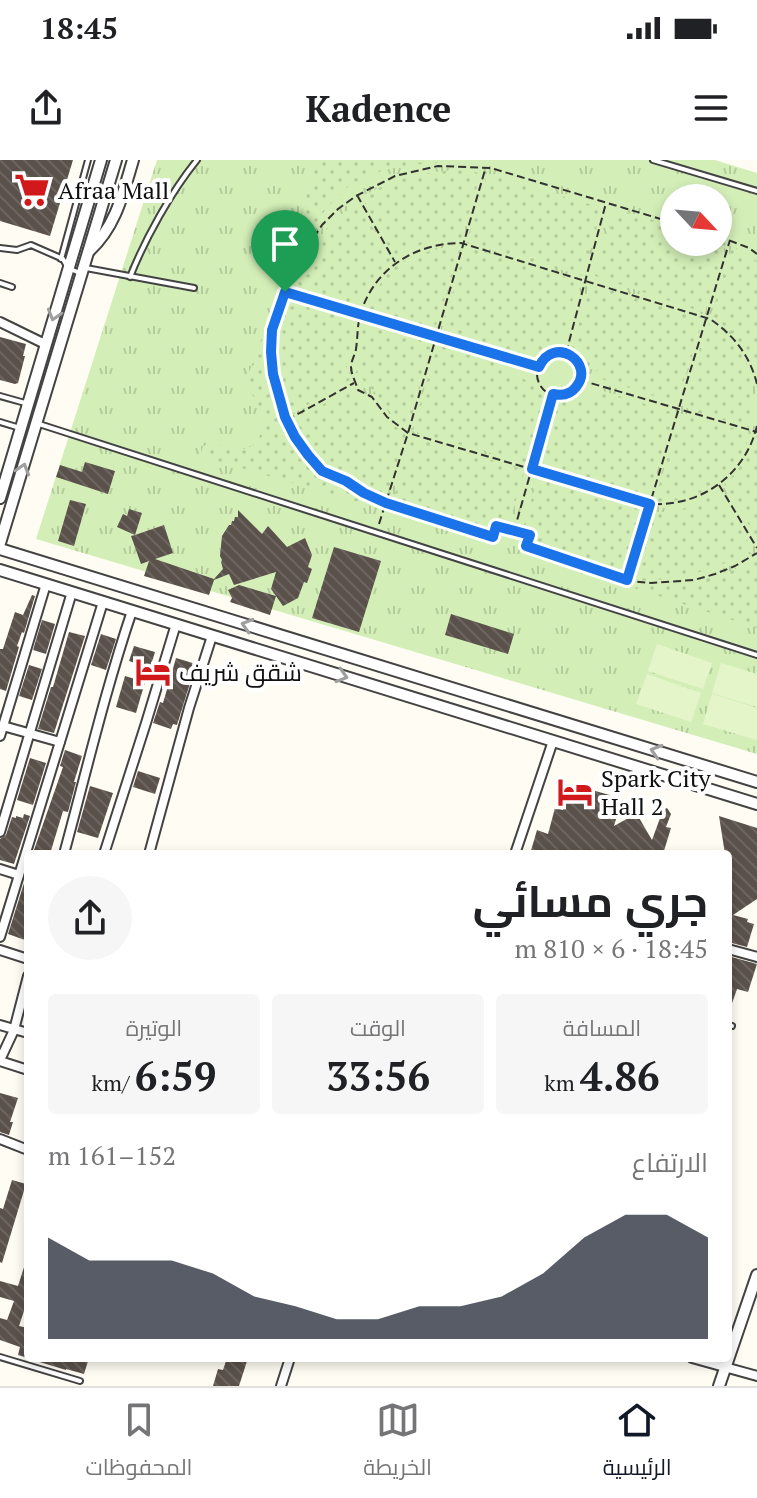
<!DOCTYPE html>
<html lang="ar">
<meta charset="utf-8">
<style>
:root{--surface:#fff;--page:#f6f6f6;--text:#202124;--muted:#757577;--line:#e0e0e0;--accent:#111827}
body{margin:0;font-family:"PT Serif",Cairo,serif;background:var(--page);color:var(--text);direction:rtl;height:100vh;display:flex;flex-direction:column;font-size:30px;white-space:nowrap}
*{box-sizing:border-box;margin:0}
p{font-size:26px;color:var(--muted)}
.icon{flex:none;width:44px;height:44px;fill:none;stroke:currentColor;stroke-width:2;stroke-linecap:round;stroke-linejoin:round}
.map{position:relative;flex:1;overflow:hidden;direction:ltr}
.panel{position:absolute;left:24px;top:690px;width:708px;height:512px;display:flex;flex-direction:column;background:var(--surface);border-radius:8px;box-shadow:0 4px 12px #0003;direction:rtl}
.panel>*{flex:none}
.needle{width:52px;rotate:116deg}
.buttons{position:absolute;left:660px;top:24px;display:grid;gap:16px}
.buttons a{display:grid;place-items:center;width:72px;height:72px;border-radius:50%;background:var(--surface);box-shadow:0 4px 12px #0003;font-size:40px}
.pin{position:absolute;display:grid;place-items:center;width:68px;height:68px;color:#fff;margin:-82px -34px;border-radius:50% 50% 50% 0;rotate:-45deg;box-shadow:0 0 8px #0007}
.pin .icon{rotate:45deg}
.round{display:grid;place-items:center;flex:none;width:84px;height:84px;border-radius:42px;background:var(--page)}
.head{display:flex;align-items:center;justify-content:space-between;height:136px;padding:0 24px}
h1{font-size:44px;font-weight:700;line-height:60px}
.stats{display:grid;grid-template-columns:repeat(3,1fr);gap:12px;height:136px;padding:8px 24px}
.stats div{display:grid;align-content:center;border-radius:8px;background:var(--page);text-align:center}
.stats b{font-size:40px;font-weight:700}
.stats small{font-size:22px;font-weight:400}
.stats p{font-size:22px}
.chart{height:224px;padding:16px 24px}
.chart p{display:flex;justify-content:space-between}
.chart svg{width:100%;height:144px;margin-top:8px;fill:var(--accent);opacity:.7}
.status{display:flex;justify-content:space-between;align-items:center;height:56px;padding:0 40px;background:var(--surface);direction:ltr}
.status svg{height:22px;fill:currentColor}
header{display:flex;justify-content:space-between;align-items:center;height:104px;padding:0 24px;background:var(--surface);font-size:36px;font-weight:700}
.menu{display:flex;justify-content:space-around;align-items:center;height:112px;border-top:2px solid var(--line);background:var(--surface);font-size:22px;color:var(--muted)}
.menu a{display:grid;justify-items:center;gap:4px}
.menu .current{color:var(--accent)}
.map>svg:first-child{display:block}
</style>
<div class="status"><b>18:45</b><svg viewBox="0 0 49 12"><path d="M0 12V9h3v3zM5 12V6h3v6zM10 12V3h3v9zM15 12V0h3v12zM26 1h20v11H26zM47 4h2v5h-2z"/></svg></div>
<header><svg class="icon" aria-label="menu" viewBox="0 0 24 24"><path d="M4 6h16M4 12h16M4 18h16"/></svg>Kadence<svg class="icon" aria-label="share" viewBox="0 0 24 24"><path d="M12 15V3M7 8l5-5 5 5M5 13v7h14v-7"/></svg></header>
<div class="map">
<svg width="757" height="1226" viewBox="0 0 757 1226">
<defs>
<pattern id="grass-tufts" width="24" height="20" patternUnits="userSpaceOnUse" patternTransform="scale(2)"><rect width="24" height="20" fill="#d3efb7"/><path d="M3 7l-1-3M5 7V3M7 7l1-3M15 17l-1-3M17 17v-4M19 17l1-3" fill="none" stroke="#b4cc9c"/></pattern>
<pattern id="garden-dots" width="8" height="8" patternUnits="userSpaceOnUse" patternTransform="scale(2)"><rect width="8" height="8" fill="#d3efb7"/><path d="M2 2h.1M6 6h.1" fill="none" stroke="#b4cc9c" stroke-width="1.8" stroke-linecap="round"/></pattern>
<pattern id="building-back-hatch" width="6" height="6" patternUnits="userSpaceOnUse" patternTransform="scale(2)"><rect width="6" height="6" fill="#5a514b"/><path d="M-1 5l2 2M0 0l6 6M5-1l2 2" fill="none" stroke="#6d6561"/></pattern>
</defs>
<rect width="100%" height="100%" fill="#fffdf3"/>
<path fill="url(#grass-tufts)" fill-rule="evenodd" d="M157 0H715L757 13V594L36 379ZM674 38H718V82H674Z"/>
<g fill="url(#garden-dots)">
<path d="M316 0H481C436 4 381 0 344 30 322 49 305 81 288 105Z"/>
<path d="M456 10 481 13 460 82C435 76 416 84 396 100L362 37C392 19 422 12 456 10Z"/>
<path d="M487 14 602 48 583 116 467 83Z"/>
<path d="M358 41 392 102C373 116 364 131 355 152L289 131C304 93 326 66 358 41Z"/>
<path d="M615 49 674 66V82H718V79L726 82 705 153 595 116Z"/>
<path d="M454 85 462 87 436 165 427 173 366 149C389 101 405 97 454 85Z"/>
<path d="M732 86 757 101V207L755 208C743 187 732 169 711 156Z"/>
<path d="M466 87 578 121 559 188 545 191 541 194 520 191 514 198 446 178 441 172Z"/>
<path d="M591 124 704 158 679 236 669 241 602 219 600 212 585 207 571 190Z"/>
<path d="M277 136C274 150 268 164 268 178 266 216 279 272 306 300 313 307 324 311 332 316 346 326 359 337 372 346L200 296 206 276C225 291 236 296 258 282L263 264 260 250 252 234 247 218Z"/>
<path d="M290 137 354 158 352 178 346 205 350 220 292 254 286 244 275 188Z"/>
<path d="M362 158 427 178 431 188 408 270 399 264 375 232 356 213 361 185 360 163Z"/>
<path d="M709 164 714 165C722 172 732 179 738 187 753 208 757 244 752 268L689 250 685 245Z"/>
<path d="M444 183 508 200 514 216 532 222 537 231 544 237 526 303 412 271 437 186Z"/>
<path d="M354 228C364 246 388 263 406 273L386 338 364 330 350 320 324 307 304 283 295 261 297 258Z"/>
<path d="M603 231 671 252 673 261 648 340 539 307 557 244C563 242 571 237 577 237 592 238 590 245 603 231Z"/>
<path d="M688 256 747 272 750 278C744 289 738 303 730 312 712 331 679 344 654 342L679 260Z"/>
<path d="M757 275V378L724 325C739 309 750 296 757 275Z"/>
<path d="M411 276 525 310 508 367 494 363 491 374 393 341Z"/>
<path d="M538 316 647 345 626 416 534 382 537 374 523 369Z"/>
<path d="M718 333 753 390C710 412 678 421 629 421L651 352H668L686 348Z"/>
<path d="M757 398V468L634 428 639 426C682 425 719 420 757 398Z"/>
</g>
<g fill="#e5f5ca">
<path d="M657 484 712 503 703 529 648 511Z"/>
<path d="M721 503 757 514V547L712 533Z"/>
<path d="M647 514 701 533 691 562 636 544Z"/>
<path d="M712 534 757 548V580L703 564Z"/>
</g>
<g fill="url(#building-back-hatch)">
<path d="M0 0H73L50 76 0 61Z"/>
<path d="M0 177 26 184 23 196H25L18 223 15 224 0 220Z"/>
<path d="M85 302 115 311 108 334 56 317 60 305 82 312Z"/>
<path d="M70 340 86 344 74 386 58 381Z"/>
<path d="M129 349 142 353 135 375 164 365 173 393 155 399 214 419 223 409 221 402 222 400 220 396 222 376 229 365H231L232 361H234L235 357H238V350L262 374 268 366 287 387 305 378 312 395 308 407 312 409 307 423 304 422 298 438 283 446 276 436 270 455 230 442 232 438 228 430 239 425 276 436 271 429 276 412 234 425 229 414 214 420 209 435 144 416 149 401 141 404 131 376 135 375 117 367 123 354 127 356Z"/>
<path d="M334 387 381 401 359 472 312 458Z"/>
<path d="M32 435 35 436 24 473 22 472 17 486 19 487 6 531 0 529V489H3L15 452 23 455Z"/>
<path d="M451 454 514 474 508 494 445 475Z"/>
<path d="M42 460 55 464 46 494 33 490Z"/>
<path d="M69 472 85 476 54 573 38 569 51 527H53Z"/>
<path d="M101 474 116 479 106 510 91 505Z"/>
<path d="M134 486 155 492 150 508 129 501Z"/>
<path d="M176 498 196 504 177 565 173 564 171 569 153 563 160 542 163 543Z"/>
<path d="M29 505 42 509 32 540 19 536Z"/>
<path d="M125 516 145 522 136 553 116 547Z"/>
<path d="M65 590 82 596 74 622H76L68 652 63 651 50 694H48L34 690 63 607 60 606Z"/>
<path d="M30 598 46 603 33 645 17 640Z"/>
<path d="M138 611 160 618 155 634 133 627Z"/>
<path d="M571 624 613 636 612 640 621 642 614 666 632 656 633 659 638 656 652 680 663 650 667 648 671 654 666 667 671 668 663 694H530L537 670 548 674 555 648 563 650Z"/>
<path d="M90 626 113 633 98 678 77 672Z"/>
<path d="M24 654 30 656 14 704 0 700V679L6 675 12 657 16 658V656L23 658Z"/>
<path d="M719 656 757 668V739L733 755 748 759 747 762 754 764 747 787 728 782V694H725Z"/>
<path d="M26 717H28V771L25 780 8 774Z"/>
<path d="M728 796 757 804 748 832 737 829 729 852Z"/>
<path d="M0 933 18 938 10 962H13L9 975 0 972Z"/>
<path d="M12 1020 26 1024 2 1103 0 1102V1048L3 1049Z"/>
<path d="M26 1101H28V1139L19 1166 28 1168V1198L18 1195 20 1187 0 1180V1158L7 1160 14 1141 0 1137V1121L18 1126Z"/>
<path d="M33 1198H89L84 1214 66 1209V1210L33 1200Z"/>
<path d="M227 1198H248L239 1226H213L218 1209 223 1210Z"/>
</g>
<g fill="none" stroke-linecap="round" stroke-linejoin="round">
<g stroke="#434343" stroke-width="8">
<g id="service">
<path d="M653 0 757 31"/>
<path d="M0 88 17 90 31 85 63 99 68 108 82 114"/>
<path d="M61 99 88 0"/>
<path d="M86 108 194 128"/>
<path d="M130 117C145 79 171 32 197 0"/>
<path d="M0 123 12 127"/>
<path d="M0 236 25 243"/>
<path d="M0 262 20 268"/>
<path d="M36 263 757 495"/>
<path d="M728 865 732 866"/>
<path d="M0 1197 80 1221"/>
</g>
</g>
<g stroke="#434343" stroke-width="12">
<g id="minor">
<path d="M0 162 45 184"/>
<path d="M3 566 60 582"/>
<path d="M0 576 46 424"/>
<path d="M0 672 72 432"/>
<path d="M64 694C86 613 105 531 132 451"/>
<path d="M104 694 146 563 176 464"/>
<path d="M149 694 189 548 212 476"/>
<path d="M515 694 553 581"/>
<path d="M0 709 19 715"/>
<path d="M0 777 103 442"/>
<path d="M728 789 757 797"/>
<path d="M0 790 28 799"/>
<path d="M0 865 28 873"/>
<path d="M0 900 14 870 28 816"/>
<path d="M0 901 28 910"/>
<path d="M0 979 28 990"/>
<path d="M692 1198 757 1216"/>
<path d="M281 1226 290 1198"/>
</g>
</g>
<g stroke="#434343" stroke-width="14">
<g id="tertiary">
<path d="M90 90C116 66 123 33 133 0"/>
<path d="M0 338 101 0"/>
<path d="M0 383 116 0"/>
<path d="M0 389 757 622"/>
<path d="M0 410 757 644"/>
<path d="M719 1226 757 1115"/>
</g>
</g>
<g stroke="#323232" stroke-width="2" stroke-dasharray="8 4" stroke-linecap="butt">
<path d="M357 35 395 102"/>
<path d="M674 63 491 8 438 6 395 16 356 36 338 49 322 65 297 102 272 170 271 192 273 214 285 257 295 277 308 295 322 311 346 321 364 333 386 343 493 377 496 366 530 375 526 386 630 421 651 423 694 420 715 414 735 406 757 393"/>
<path d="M718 76 749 88 757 94"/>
<path d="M287 133 539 207"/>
<circle cx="559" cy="214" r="22"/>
<path d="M566 193 606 43"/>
<path d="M580 220 757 272"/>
<path d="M757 224C750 196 734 175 710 159L461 83C416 83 375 108 361 152 357 164 358 176 356 189 355 195 351 201 351 207 351 214 356 223 358 230L372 237 387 257 408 273 650 344C701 347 745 315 757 266"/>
<path d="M287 260 354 223"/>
<path d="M719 325 757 388"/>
<path d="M379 364 408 273 485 10"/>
<path d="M514 371 553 234"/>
<path d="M627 419 730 80"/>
</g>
<use href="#service" stroke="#fff" stroke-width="4"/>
<use href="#minor" stroke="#fff" stroke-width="8"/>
<use href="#tertiary" stroke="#fff" stroke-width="10"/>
</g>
<defs><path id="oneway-chevron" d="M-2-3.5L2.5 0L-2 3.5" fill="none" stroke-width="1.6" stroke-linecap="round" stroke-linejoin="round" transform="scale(2)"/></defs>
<g stroke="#9f9f9f">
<use href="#oneway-chevron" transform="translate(54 155) rotate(107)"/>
<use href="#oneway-chevron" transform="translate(23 309) rotate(-73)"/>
<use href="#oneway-chevron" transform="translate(247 465) rotate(-163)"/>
<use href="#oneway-chevron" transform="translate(342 516) rotate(17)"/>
<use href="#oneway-chevron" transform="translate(656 591) rotate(-163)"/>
</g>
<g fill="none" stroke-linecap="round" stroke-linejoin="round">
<g stroke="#fff" stroke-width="16">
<path id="route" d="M285 132 539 207C554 174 596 203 576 227 570 235 562 236 553 234L532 309 650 344 627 420 526 386 530 375 496 366 493 377 386 343 364 333 346 321 322 311 308 295 295 277 285 257 273 214 271 192 272 170Z"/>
</g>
<use href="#route" stroke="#1a73e8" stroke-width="10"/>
</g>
<defs>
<g id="supermarket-bare" transform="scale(2.76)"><path d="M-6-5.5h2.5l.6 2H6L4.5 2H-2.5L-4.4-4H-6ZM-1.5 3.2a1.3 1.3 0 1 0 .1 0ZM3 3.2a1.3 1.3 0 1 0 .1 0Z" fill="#d1181b" stroke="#fff" stroke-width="2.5" paint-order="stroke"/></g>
<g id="hotel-bare" transform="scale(2.76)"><path d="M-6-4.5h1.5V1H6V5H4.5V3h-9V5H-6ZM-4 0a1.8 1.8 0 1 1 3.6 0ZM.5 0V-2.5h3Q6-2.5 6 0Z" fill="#d1181b" stroke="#fff" stroke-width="2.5" paint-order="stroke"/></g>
</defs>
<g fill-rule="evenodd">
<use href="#supermarket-bare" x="32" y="30"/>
<use href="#hotel-bare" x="153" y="512"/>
<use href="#hotel-bare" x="575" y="632"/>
</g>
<g text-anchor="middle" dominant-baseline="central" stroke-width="8" stroke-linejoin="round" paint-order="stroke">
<g font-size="24" fill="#101010" stroke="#fff" text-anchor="start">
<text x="58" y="30">Afraa Mall</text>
<text x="179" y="512">شقق شريف</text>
<text x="601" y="618">Spark City<tspan x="601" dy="28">Hall 2</tspan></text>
</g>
</g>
</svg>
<div class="buttons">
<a><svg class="needle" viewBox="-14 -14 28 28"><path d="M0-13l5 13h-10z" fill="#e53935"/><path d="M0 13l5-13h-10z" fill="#757577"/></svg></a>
</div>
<div class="pin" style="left:285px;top:132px;background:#1e9e55"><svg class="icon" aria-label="arrive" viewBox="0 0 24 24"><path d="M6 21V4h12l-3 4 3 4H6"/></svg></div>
<section class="panel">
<div class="head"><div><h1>جري مسائي</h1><p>18:45 · 6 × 810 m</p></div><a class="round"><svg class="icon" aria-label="share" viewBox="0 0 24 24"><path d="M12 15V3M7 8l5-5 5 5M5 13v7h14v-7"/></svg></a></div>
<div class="stats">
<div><p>المسافة</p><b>4.86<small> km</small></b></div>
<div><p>الوقت</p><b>33:56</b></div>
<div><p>الوتيرة</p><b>6:59<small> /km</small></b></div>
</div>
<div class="chart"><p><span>الارتفاع</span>152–161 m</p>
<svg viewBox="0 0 160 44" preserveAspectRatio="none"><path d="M0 44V13L10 20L20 20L30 20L40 24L50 31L60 34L70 38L80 38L90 34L100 34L110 31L120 24L130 13L140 6L150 6L160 13V44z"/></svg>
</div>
</section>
</div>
<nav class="menu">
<a class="current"><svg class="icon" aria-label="home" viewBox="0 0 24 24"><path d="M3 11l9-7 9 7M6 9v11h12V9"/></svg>الرئيسية</a>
<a><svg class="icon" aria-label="map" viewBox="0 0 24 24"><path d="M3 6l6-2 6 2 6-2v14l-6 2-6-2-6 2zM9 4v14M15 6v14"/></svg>الخريطة</a>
<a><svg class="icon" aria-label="saved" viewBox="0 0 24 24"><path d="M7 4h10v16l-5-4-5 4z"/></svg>المحفوظات</a>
</nav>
